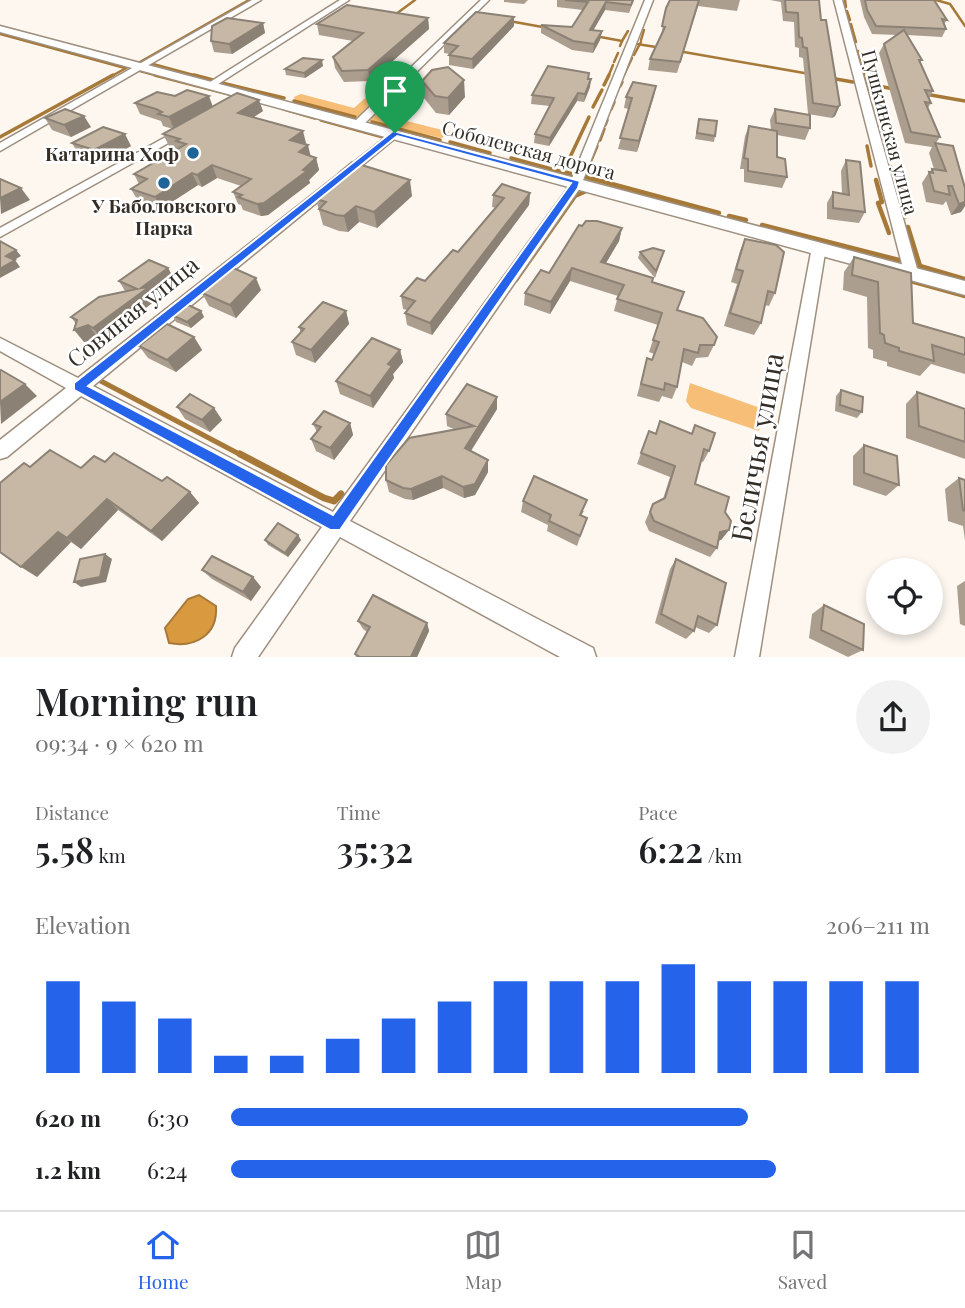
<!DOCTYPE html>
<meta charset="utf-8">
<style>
:root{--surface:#fff;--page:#f2f2f2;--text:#202124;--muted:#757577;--line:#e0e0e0;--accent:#2563eb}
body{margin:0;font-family:"Playfair Display",serif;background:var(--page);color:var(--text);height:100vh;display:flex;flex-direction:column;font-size:26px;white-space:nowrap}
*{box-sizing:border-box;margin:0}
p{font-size:23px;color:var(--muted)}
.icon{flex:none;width:38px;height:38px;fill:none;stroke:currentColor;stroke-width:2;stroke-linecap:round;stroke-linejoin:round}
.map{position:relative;height:657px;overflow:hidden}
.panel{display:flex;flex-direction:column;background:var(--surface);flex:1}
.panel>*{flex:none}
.fabs{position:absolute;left:866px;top:558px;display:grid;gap:14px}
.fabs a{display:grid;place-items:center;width:77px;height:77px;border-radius:50%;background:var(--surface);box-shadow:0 4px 10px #0003;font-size:35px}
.pin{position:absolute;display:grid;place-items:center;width:60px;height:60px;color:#fff;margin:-72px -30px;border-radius:50% 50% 50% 0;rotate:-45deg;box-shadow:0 0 7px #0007}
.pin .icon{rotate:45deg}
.round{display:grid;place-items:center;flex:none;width:74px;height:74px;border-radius:37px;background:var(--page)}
.overview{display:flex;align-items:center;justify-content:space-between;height:119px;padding:0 35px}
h1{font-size:38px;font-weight:600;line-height:52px}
.stats{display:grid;grid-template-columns:repeat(3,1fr);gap:10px;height:119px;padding:7px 35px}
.stats div{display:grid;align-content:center}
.stats b{font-size:35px;font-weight:600}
.stats small{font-size:19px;font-weight:400}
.stats p{font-size:19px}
.chart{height:196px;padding:14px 35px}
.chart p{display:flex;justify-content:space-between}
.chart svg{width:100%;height:126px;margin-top:7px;stroke:var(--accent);stroke-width:6}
ul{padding:0 35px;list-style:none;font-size:23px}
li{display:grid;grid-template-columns:112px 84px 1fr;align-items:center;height:52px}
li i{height:18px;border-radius:9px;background:var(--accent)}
.tab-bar{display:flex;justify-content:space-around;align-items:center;height:98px;border-top:2px solid var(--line);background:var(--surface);font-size:19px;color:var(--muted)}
.tab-bar a{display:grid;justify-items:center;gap:4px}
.tab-bar .active{color:var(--accent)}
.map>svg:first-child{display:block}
</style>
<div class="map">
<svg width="965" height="657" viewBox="0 0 965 657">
<rect width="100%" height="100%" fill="#fdf7f0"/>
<g fill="#f6be76">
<path d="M414 80 383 115 450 132 442 138 368 121 393 94H401Z"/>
<path d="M381 84 393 85 358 117 295 100 294 97 301 94 354 108Z"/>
<path d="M690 383 763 409 759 431 691 408 686 401Z"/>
</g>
<path fill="#d8993f" stroke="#a77938" stroke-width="2" d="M199 595 216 606C218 635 195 648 169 643L165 628 188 599Z"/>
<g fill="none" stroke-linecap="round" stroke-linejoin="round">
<g stroke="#a77938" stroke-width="2.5">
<path d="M845 0 846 7"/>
<path d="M936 0 950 4 965 26"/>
<path d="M847 11 850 20"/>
<path d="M392 17 415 0"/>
<path d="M509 21 548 28"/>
<path d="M851 24 856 42"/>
<path d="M0 34 125 68"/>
<path d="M595 36 622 41 620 46"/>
<path d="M641 40 644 30"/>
<path d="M622 41 628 31"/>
<path d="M637 44 662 48"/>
<path d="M678 51 810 74"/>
<path d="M858 51 862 65"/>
<path d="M634 55 641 42"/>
<path d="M140 62 249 0"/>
<path d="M614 62 618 53"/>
<path d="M153 64 201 77"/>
<path d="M140 71 162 77"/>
<path d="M863 71 865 77"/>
<path d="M624 75 632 58"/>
<path d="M110 77 128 67"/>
<path d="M608 77 613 65"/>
</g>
<g stroke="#a77938" stroke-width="3.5">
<path d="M155 75 229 94"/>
<path d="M194 75 213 80"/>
<path d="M864 75 870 91"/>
<path d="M830 78 853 82"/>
<path d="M222 83 284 98"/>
<path d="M604 85 609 75"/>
<path d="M873 85 894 89"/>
<path d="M620 86 622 82"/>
<path d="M925 94 965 101"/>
<path d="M294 101 355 117"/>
<path d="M874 105 877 118"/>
<path d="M593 107 602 90"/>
<path d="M284 109 315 118"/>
<path d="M611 109 614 102"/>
<path d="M321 120 383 137"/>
<path d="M372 122 440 140"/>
<path d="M605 125 607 120"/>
<path d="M880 127 881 133"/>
<path d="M0 137 113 75"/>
<path d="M600 140 604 129"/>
<path d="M883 140 888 159"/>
<path d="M450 142 490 153"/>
<path d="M867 146 871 166"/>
<path d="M511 158 570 174"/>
<path d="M891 167 893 174"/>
<path d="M563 172 589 117"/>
<path d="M585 174 597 146"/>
</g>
<g stroke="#a77938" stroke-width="4.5">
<path d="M563 172 571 174"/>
<path d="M582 176 719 213"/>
<path d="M876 180 882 202 878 203 889 233"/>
<path d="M895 181 905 217"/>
<path d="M729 216 746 220"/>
<path d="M762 225 899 260"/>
<path d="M908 227 920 266 965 279"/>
<path d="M516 280 575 196 586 191"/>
<path d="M907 280 965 296"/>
</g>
<path stroke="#a77938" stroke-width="5" d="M97 379 243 456"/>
<path stroke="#a77938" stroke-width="7" d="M240 454 324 498 334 501 341 494"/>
<g stroke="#9e8f7e" stroke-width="3">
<g id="street">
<path d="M252 0H261L0 151V143Z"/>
<path d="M340 0H349L215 86 207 84Z"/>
<path d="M481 0H489L363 125H355V121Z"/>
<path d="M645 0H653L580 188 350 521 593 648 596 657H560L340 537 258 657H232L235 648 322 527 81 396 7 457 0 459V440L66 388 0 351V338L78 378 395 130 399 131V135L93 386 333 512 568 188Z"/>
<path d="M834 0H842L918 272 916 275 911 277 904 272Z"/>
<path d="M184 127 189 130 188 132 0 237V228Z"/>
<path d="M819 243 826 247 759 657H735L812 247Z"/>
</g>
</g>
<g stroke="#9e8f7e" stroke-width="3">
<path id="secondary" d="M0 26 965 281V295L0 32Z"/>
</g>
<use href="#street" fill="#fff" fill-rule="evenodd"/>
<use href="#secondary" fill="#fff" fill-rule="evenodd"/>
</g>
<g fill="#ab9e8f">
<path d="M504 0H528L524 4 504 2Z"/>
<path d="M557 0H634L629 13 605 10 593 30 602 31 600 40 593 53 572 50 541 33V25L572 27 583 10 557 7Z"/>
<path d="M670 0H740L737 11 698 6 677 73 648 70 650 59 661 37 666 8Z"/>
<path d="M770 0H819L821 20 840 105 835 116 832 118 808 114 803 58 799 57V48L795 47 794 22 783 21 781 2Z"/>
<path d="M860 0H934L947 20 944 24 946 29 942 37 907 35 922 60 920 62 933 91 929 98 931 103 928 108 940 137 936 143 965 188V206L961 212 951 215 946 201 943 205 926 202 922 183 929 172 932 169H934L929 153 932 147 905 143 879 53 884 44 897 35 872 34 864 17Z"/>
<path d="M428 18 429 29 370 81 344 82 335 68 333 57 353 41 319 35 317 24Z"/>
<path d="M263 23 265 33 232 54 214 52 211 41Z"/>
<path d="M514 26 473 69 449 65V55L450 54 444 53V43Z"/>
<path d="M323 66 305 78 286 75 285 69Z"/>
<path d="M588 79 590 87 584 102 577 101 549 146 534 143 535 134 550 106 531 104 532 95Z"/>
<path d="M422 81 465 97 449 115 436 113 424 98Z"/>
<path d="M656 86 637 152 618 149 629 109 624 108 626 97Z"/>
<path d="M135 103 213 107 263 111 253 117 306 143 304 144 311 156 316 158 319 170 309 180 310 183 268 215 261 216 243 210 241 205 238 204 233 192 241 186 217 178 202 187 198 185 161 209 138 201 131 189 139 184 134 174 178 149 169 146 163 134 173 129 163 126 161 121 140 114Z"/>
<path d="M775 109 810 128 805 140 777 135V157L787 177 782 188 744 182V169H740L745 136 749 126 771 130 770 120Z"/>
<path d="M45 118 91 127 71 137 52 130Z"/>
<path d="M699 119 715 136 714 142 695 139Z"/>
<path d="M72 143 131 146 101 162 79 155Z"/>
<path d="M846 160 865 212 859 223 827 219V203L833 192 842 194 841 171Z"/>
<path d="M339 173 412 196 377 228 359 222 348 232 339 231 323 225 316 199 341 180Z"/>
<path d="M530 193 529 205 432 335 407 325 405 313 407 310 403 309 401 296 425 281 458 252 496 208 492 207 493 195Z"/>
<path d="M582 226 622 228 619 241 605 264 652 282 678 310 714 345 708 357 696 358 692 366 682 362 677 387 672 399 662 396 659 402 637 396 647 358 652 360 654 354 649 352 658 325 614 311 618 296 570 281 550 314 524 305 525 293 549 273Z"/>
<path d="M745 239 775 293 769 306 765 305 761 323 754 335 724 326 737 284 731 282 740 251Z"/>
<path d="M664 251 662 258 655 278 638 258 640 252Z"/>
<path d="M854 257 911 273 913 323 965 338V374L931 364 920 376 887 366V362L873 358V350L868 348 867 297 843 290 844 272Z"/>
<path d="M168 268 175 281 155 296 156 300 103 341 98 338 84 342 76 324 71 317 125 291 119 281Z"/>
<path d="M218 277 261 290 236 318 209 306 202 293 219 279Z"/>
<path d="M201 311 204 317 191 328 176 322 172 315Z"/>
<path d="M346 311 349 324 315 363 296 355 292 342 301 333 299 327Z"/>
<path d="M194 337 202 350 176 372 148 358 139 346Z"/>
<path d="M400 350 403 362 393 374 394 378 373 408 340 394 336 381Z"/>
<path d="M841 390 862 412 857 418 835 411 836 396Z"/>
<path d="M917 392 965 409V459L906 438V404Z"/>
<path d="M177 407 214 408 222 420 210 432 185 419Z"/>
<path d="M497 409 471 451 488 472 475 495 464 498 443 488 413 500 405 499 389 492 386 480 456 430 447 426 446 414Z"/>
<path d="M660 421 691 434 695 425 709 451 703 462 700 461 695 484 725 512 729 530 721 540H719L717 548 710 557 649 531 645 522 653 504 663 499 670 477 637 464 649 431 655 434Z"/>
<path d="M350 423 353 435 334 460 316 451 311 439 317 432 313 424Z"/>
<path d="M864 445 899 485 886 496 853 485V456Z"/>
<path d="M105 462 190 492 199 503 162 541 118 510 81 549 71 542 37 577 30 467 81 468Z"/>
<path d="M959 478 965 480V540L963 526 948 521 945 489Z"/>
<path d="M523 501 584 511 581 516 587 518 577 546 547 531 548 525 521 512Z"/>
<path d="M298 535 301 540 288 557 268 545 265 540Z"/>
<path d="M676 559 717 625 709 633 695 627 694 631 686 639 655 623 670 569Z"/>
<path d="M202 570 253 577 261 587 251 601 212 579Z"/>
<path d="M965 581V626L960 624 957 586Z"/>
<path d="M824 605 863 650 848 657 809 638 812 614Z"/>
<path d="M358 621 427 623 429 631 417 657H356L355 654 367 632 363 629Z"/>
</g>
<g fill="#8b8174">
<path d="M606 2 605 10 589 38 590 30Z"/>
<path d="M514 17V26L473 69 472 59Z"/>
<path d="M428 18 429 29 370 81 368 70Z"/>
<path d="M263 23 265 33 232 54 229 44Z"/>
<path d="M602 31 600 40 593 53 594 44Z"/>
<path d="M322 60 323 66 305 78 304 73Z"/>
<path d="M591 79 590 87 584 102 585 94Z"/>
<path d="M464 80 465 97 449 115 448 98Z"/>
<path d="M656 86 654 96 637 152 639 141Z"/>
<path d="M578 93 577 101 549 146 550 138Z"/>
<path d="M209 96 213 107 174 129 169 117Z"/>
<path d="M259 100 263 111 242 125 238 113Z"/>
<path d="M840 105 835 116 832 118 837 107Z"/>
<path d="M84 116 91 127 71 137 64 125Z"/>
<path d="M303 131 306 143 293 152 290 140Z"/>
<path d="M125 134 131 146 101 162 94 150Z"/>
<path d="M308 145 311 158 299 152Z"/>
<path d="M316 158 319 170 309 180 310 183 268 215 261 216 257 204 303 170Z"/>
<path d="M212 165 217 178 202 187 197 175Z"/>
<path d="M192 173 198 185 161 209 155 197Z"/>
<path d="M410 180 412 196 377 228 374 212Z"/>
<path d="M21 188 30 200 1 214 0 198Z"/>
<path d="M530 193 529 205 432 335 430 323Z"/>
<path d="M965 202V206L961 212 951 215 959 204Z"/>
<path d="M356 206 359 222 348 232 344 216Z"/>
<path d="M622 228 619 241 599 275 601 262Z"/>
<path d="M16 250 21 256 11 262 6 256Z"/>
<path d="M15 260 20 267 0 278V269Z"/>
<path d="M168 268 175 281 155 296 156 300 103 341 93 328 141 288Z"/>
<path d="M572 268 570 281 550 314 551 302Z"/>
<path d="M256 278 261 290 236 318 230 305Z"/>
<path d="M201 311 204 317 191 328 187 322Z"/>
<path d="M346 311 349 324 315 363 311 350Z"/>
<path d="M88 325 98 338 84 342 74 330Z"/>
<path d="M194 337 202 350 176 372 167 360Z"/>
<path d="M400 350 403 362 393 374 394 378 373 408 370 396 388 364Z"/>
<path d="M25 384 37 396 1 424 0 402Z"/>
<path d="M497 397V409L465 460V448Z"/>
<path d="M214 408 222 420 210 432 202 420Z"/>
<path d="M350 423 353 435 334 460 330 448Z"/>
<path d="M488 460V472L475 495 464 498 463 487Z"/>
<path d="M442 476 443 488 413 500 411 489Z"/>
<path d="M190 492 199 503 162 541 151 531Z"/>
<path d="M107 499 118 510 81 549 67 538Z"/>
<path d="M729 530 721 540 713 542 720 532Z"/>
<path d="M58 532 71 542 37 577 21 567Z"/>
<path d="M298 535 301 540 288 557 285 553Z"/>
<path d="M105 554 112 559 106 582 81 587 74 582Z"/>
<path d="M253 577 261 587 251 601 243 592Z"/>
<path d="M427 623 429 631 417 657H411Z"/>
</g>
<g fill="#c7b8a6" stroke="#8b8174" stroke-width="2">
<path d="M565 0H633L631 5 606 2 590 30 602 31 594 44 573 41 541 25 572 27 588 2Z"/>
<path d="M670 0H699L680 62 650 59 665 27 662 26 666 8Z"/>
<path d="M785 0H819L821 20H826L840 105 837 107 813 103 807 48 803 47 802 38 799 37 798 13 786 12Z"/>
<path d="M865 0H934L947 20 942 19 946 29 876 26 867 10Z"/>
<path d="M347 5 428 18 368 70 342 71 333 57 363 33 317 24Z"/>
<path d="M476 12 514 17 472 59 449 55 458 46 444 43Z"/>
<path d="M227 18 263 23 229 44 211 41 212 26Z"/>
<path d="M904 30 922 60H919L933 91 925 90 931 103 925 102 940 137 911 132 884 44Z"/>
<path d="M303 58 322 60 304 73 285 69Z"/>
<path d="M548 66 589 73 588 79H591L585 94 578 93 550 138 535 134 554 98 532 95Z"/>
<path d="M448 67 464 80 448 98 435 96 422 81 432 70Z"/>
<path d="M633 82 656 86 639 141 620 138 632 98 626 97Z"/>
<path d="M187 90 209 96 169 117 158 114 162 112 156 109 135 103 157 92 175 96Z"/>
<path d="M237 93 259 100 238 113 303 131 290 140 308 145 299 152 316 158 303 170 307 171 264 203 257 204 238 197 242 195 233 192 251 179 212 165 197 175 192 173 155 197 131 189 147 179 134 174 186 144 176 141 180 139 163 134Z"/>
<path d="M65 109 84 116 64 125 45 118Z"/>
<path d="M775 109 810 115V128L776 123Z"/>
<path d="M699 119 717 121 715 136 697 133Z"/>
<path d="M749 126 777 131V157L785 159 787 177 748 171V159L744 158Z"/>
<path d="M103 127 125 134 94 150 72 143Z"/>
<path d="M935 143 953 146 965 188V202L959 204 952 186H948L950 195 934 191 929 172 933 173 932 169 946 171Z"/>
<path d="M846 160 860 162 865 212 833 208V192L849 195Z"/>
<path d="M352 162 410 180 374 212 356 206 344 216 336 215 319 209 326 202 316 199 348 175 339 173Z"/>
<path d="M0 179 21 188 0 198Z"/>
<path d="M502 184 530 193 430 323 405 313 415 301 401 296 417 278 425 281 453 250 458 252 504 198 493 195Z"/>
<path d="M586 221H597L622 228 601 262 653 278 652 282 684 292 677 310 703 318 717 337 714 345H700L698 353 684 349 677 387 665 383 664 390 641 384 647 358 652 360 659 342 653 340 662 313 617 299 624 285 572 268 551 302 525 293 541 270 549 273 579 225 582 226Z"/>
<path d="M745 239 776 245 784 252 775 293 768 291 761 323 730 313 743 271 736 269Z"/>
<path d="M0 241 16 250 6 256 15 260 0 269Z"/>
<path d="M653 248 664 251 656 271 640 252Z"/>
<path d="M854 257 911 273 913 323 965 338V355L932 345 934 361 899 351V348L885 343 884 335 880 333 878 282 852 275Z"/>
<path d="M149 260 168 268 141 288 149 287 93 328 88 325 74 330 77 320 71 317 99 297 137 289 119 281Z"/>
<path d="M231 267 256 278 230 305 202 293 220 278 218 277Z"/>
<path d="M323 302 346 311 311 350 292 342 304 329 299 327Z"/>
<path d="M186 304 201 311 187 322 172 315Z"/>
<path d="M167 324 194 337 167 360 139 346Z"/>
<path d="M372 338 400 350 388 364 392 366 370 396 336 381Z"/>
<path d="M1 370 25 384 0 402V371Z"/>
<path d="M467 384 497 397 465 448 488 460 475 484 463 487 442 476 411 489 403 488 386 480V465L409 438 474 426 446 414Z"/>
<path d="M841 390 863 397 862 412 840 405Z"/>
<path d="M917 392 965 409V442L919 426Z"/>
<path d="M190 394 214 408 202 420 177 407Z"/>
<path d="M324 411 350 423 330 448 311 439 321 427 313 424Z"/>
<path d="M660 421 692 434 695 425 715 433 709 451 704 449 695 484 729 497 725 512 731 521 729 530 720 532 717 548 654 521 650 512 653 504 665 498 675 466 641 453 649 431 656 434Z"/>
<path d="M864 445 897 456 899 485 864 473Z"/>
<path d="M50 450 81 468 94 456 105 462 114 453 162 481 167 477 190 492 151 531 107 499 67 538 58 532 21 567 0 552V483L24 463 30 467Z"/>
<path d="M534 476 587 500 580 515 587 518 580 536 549 521 551 515 523 501Z"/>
<path d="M959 478 965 480V511L963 510Z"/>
<path d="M278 523 298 535 285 553 265 540Z"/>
<path d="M105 554 100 577 74 582 80 559Z"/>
<path d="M212 556 253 577 243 592 202 570Z"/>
<path d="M676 559 726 583 717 625 698 616 694 631 661 614Z"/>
<path d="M373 595 427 623 411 657H360L355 654 370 627 358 621Z"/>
<path d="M824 605 864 624 863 650 821 630Z"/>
</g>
<path fill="#2563eb" stroke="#fff" stroke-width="2" fill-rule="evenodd" d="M393 131 580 181 578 188 340 530H330L74 390V383ZM397 136 571 183 333 515 88 386Z"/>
<g fill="#1d6498" stroke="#fff" stroke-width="2.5">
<circle cx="193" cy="153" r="7"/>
<circle cx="164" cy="183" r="7"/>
</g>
<g text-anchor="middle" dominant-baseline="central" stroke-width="5" stroke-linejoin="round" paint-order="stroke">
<g font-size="19" fill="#342e27" stroke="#fff">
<text transform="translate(891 132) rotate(75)">Пушкинская улица</text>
<text transform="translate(529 149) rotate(15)">Соболевская дорога</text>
</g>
<g font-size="19" font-weight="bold" fill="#342e27" stroke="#fff" text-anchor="end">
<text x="179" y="153">Катарина Хоф</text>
<text x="164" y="205" text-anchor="middle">У Баболовского<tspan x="164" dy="22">Парка</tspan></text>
</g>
<g font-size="23" fill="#342e27" stroke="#fff">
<text transform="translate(132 311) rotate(-39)">Совиная улица</text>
</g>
<g font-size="28" fill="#342e27" stroke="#fff">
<text transform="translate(756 447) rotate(-80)">Беличья улица</text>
</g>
</g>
</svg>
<div class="fabs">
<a><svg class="icon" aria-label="locate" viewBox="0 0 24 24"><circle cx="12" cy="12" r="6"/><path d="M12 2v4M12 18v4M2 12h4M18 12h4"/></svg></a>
</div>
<div class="pin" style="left:395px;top:133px;background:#1e9e55"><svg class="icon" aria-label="arrive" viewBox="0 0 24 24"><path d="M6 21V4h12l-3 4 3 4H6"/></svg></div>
</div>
<section class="panel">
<div class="overview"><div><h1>Morning run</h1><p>09:34 · 9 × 620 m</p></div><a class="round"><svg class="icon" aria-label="share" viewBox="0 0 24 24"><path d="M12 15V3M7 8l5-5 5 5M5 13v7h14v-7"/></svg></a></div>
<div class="stats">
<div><p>Distance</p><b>5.58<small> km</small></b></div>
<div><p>Time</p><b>35:32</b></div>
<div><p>Pace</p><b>6:22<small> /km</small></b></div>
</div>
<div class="chart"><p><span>Elevation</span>206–211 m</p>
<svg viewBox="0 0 160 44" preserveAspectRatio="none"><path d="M5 44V12M15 44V19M25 44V25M35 44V38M45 44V38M55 44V32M65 44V25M75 44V19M85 44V12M95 44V12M105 44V12M115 44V6M125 44V12M135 44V12M145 44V12M155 44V12"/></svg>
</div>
<ul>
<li><b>620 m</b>6:30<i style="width:74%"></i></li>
<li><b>1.2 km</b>6:24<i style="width:78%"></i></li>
</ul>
</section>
<nav class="tab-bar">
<a class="active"><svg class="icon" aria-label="home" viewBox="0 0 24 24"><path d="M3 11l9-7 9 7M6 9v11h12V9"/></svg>Home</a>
<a><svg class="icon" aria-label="map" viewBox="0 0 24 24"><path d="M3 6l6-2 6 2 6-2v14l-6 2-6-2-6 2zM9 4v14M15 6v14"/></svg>Map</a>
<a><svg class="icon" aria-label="saved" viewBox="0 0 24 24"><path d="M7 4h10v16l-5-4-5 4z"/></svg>Saved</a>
</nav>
